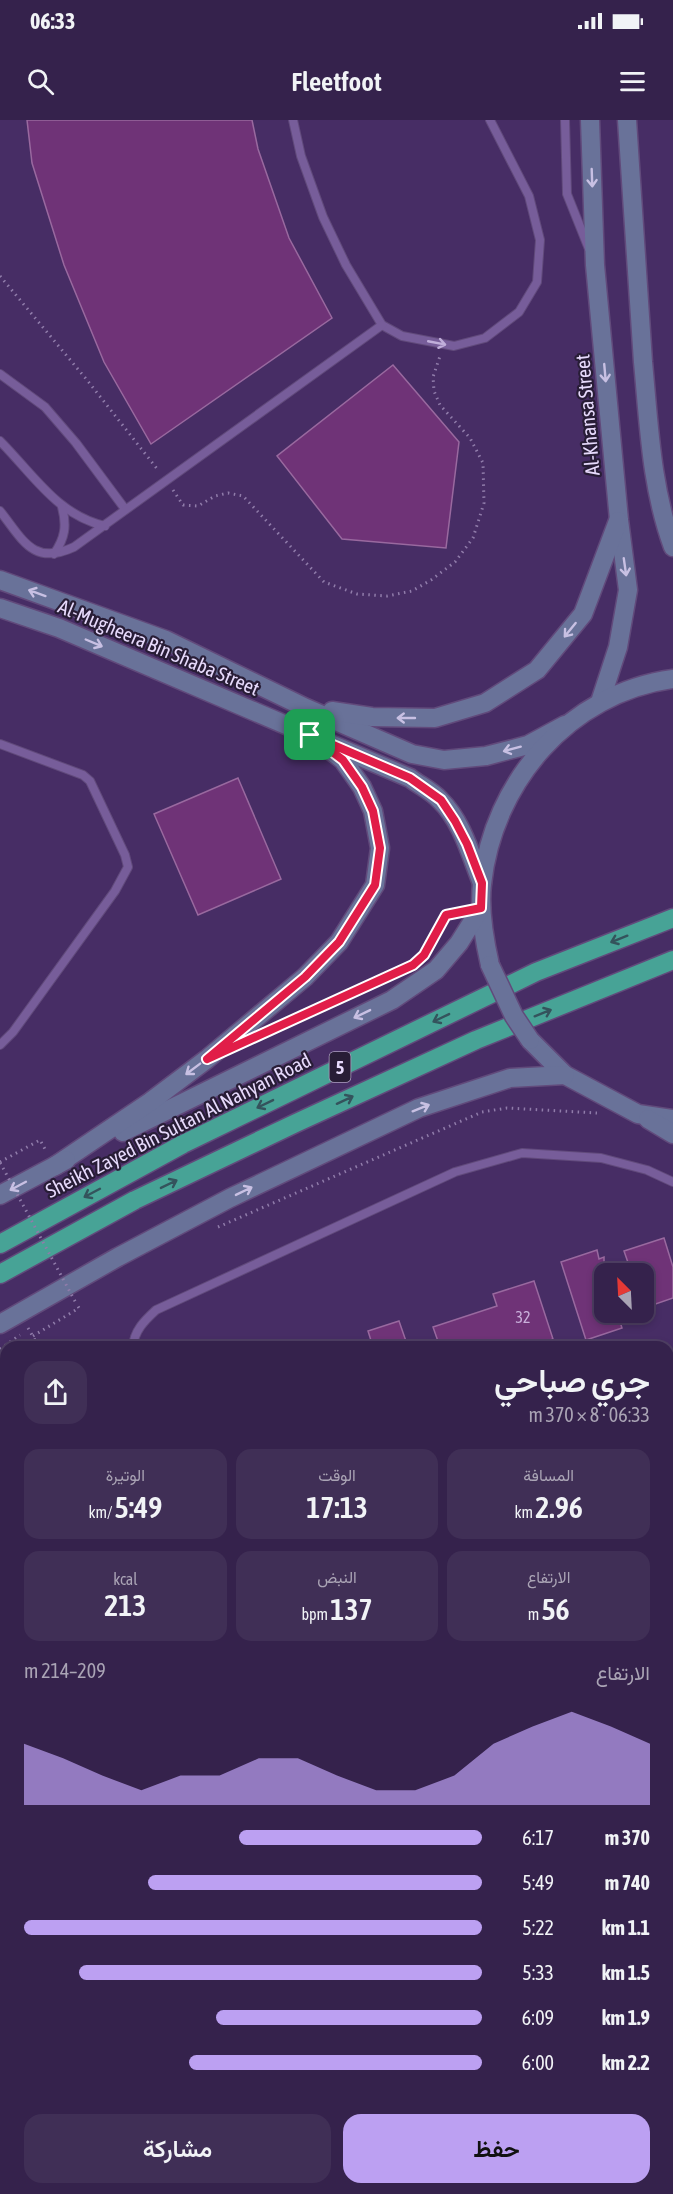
<!DOCTYPE html>
<html lang="ar">
<meta charset="utf-8">
<style>
:root{--surface:#35224c;--page:#402f56;--text:#f1f3f6;--muted:#aaa4b5;--line:#4f3f64;--accent:#bca0f2}
body{margin:0;font-family:"Asap Condensed",Vazirmatn,sans-serif;background:var(--page);color:var(--text);direction:rtl;height:100vh;display:flex;flex-direction:column;font-size:22px;white-space:nowrap}
*{box-sizing:border-box;margin:0}
p{font-size:20px;color:var(--muted)}
.icon{flex:none;width:33px;height:33px;fill:none;stroke:currentColor;stroke-width:2;stroke-linecap:round;stroke-linejoin:round}
.map{position:relative;flex:1;overflow:hidden;direction:ltr}
.drawer{position:absolute;left:0px;top:1221px;width:674px;height:854px;display:flex;flex-direction:column;background:var(--surface);border-radius:18px 18px 0 0;box-shadow:0 3px 9px #0003,0 0 0 2px var(--line);direction:rtl}
.drawer>*{flex:none}
.needle{width:39px;rotate:336deg}
.controls{position:absolute;left:594px;top:1143px;display:grid;gap:12px}
.controls a{display:grid;place-items:center;width:60px;height:60px;border-radius:12px;background:var(--surface);box-shadow:0 3px 9px #0003,0 0 0 2px var(--line);font-size:30px}
.pin{position:absolute;display:grid;place-items:center;width:51px;height:51px;color:#fff;margin:-26px;border-radius:12px;box-shadow:0 3px 9px #0006}
.round{display:grid;place-items:center;flex:none;width:63px;height:63px;border-radius:18px;background:var(--page)}
.overview{display:flex;align-items:center;justify-content:space-between;height:102px;padding:0 24px}
h1{font-size:33px;font-weight:600;line-height:45px}
.stats{display:grid;grid-template-columns:repeat(3,1fr);gap:9px;height:102px;padding:6px 24px}
.stats div{display:grid;align-content:center;border-radius:15px;background:var(--page);text-align:center}
.stats b{font-size:30px;font-weight:600}
.stats small{font-size:16px;font-weight:400}
.stats p{font-size:16px}
.chart{height:168px;padding:12px 24px}
.chart p{display:flex;justify-content:space-between}
.chart svg{width:100%;height:108px;margin-top:6px;fill:var(--accent);opacity:.7}
.action{display:flex;gap:12px;margin-top:auto;padding:12px 24px}
.action a{flex:1;height:69px;border-radius:18px;background:var(--accent);color:#111;font-size:24px;font-weight:600;line-height:69px;text-align:center}
.action a+a{background:var(--page);color:var(--text)}
ul{padding:0 24px;list-style:none;font-size:20px}
li{display:grid;grid-template-columns:96px 72px 1fr;align-items:center;height:45px}
li i{height:15px;border-radius:8px;background:var(--accent)}
.status{display:flex;justify-content:space-between;align-items:center;height:42px;padding:0 30px;background:var(--surface);direction:ltr}
.status svg{height:16px;fill:currentColor}
header{display:flex;justify-content:space-between;align-items:center;height:78px;padding:0 24px;background:var(--surface);font-size:27px;font-weight:600}
.map>svg:first-child{display:block}
</style>
<div class="status"><b>06:33</b><svg viewBox="0 0 49 12"><path d="M0 12V9h3v3zM5 12V6h3v6zM10 12V3h3v9zM15 12V0h3v12zM26 1h20v11H26zM47 4h2v5h-2z"/></svg></div>
<header><svg class="icon" aria-label="menu" viewBox="0 0 24 24"><path d="M4 6h16M4 12h16M4 18h16"/></svg>Fleetfoot<svg class="icon" aria-label="search" viewBox="0 0 24 24"><circle cx="10" cy="10" r="6"/><path d="M15 15l6 6"/></svg></header>
<div class="map">
<svg width="673" height="2074" viewBox="0 0 673 2074">
<rect width="100%" height="100%" fill="#472d65"/>
<g fill="#6f3377" stroke="#99699f" stroke-width="1.5">
<path d="M27 0H252L258 29 289 118 332 198 151 324 104 242 64 145 32 43Z"/>
<path d="M393 245 459 322 446 428 342 419 277 336Z"/>
<path d="M238 658 281 759 198 795 154 694Z"/>
<path d="M664 1118 673 1147V1178L644 1188V1154H632L624 1131Z"/>
<path d="M597 1130 599 1139 604 1137V1192H617L622 1208 586 1220 561 1142Z"/>
<path d="M534 1161 553 1219 530 1227H440L433 1207 497 1186 493 1174Z"/>
<path d="M399 1201 408 1227H373L368 1211Z"/>
</g>
<g fill="none" stroke-linecap="round" stroke-linejoin="round">
<g stroke="#614a7b" stroke-width="10">
<g id="lane">
<path d="M293 0 301 36 323 97 346 145 382 205 402 216 454 226 485 218 519 192 537 162 540 120 529 76 490 0"/>
<path d="M565 0 567 74 589 129"/>
<path d="M0 254 45 287 76 323 125 389"/>
<path d="M0 321C33 354 57 395 105 406"/>
<path d="M0 391C23 420 33 446 74 427L382 205"/>
<path d="M54 434C65 418 67 406 62 387"/>
<path d="M0 624 83 655 90 661 125 735 128 747 115 771 13 912 0 925"/>
<path d="M133 1227C134 1211 144 1201 156 1190L455 1052 522 1033 601 1038 647 1050 673 1062"/>
<path d="M0 1345 6 1346"/>
<path d="M427 2068 429 2074"/>
<path d="M497 2068 499 2074"/>
</g>
</g>
<g stroke="#614a7b" stroke-width="18">
<g id="street">
<path d="M668 1259 673 1270"/>
<path d="M668 1453 673 1452"/>
<path d="M0 1629 6 1638"/>
<path d="M668 1669 673 1667"/>
<path d="M0 1719 6 1715"/>
<path d="M668 1881 673 1880"/>
<path d="M0 1969 6 1965"/>
<path d="M668 1978 673 1996"/>
<path d="M515 2074 519 2068"/>
</g>
</g>
<g stroke="#614a7b" stroke-width="21">
<g id="secondary">
<path d="M590 0 595 145 619 400 628 470 618 527 600 582"/>
<path d="M627 0C632 81 637 162 643 242 649 305 651 367 673 427"/>
<path d="M0 460 166 520 306 588 412 634 444 640 486 636 528 625 565 605"/>
<path d="M0 488 59 508 410 658C419 665 432 671 440 680 462 701 471 736 482 763"/>
<path d="M332 591 372 597 435 598 485 583 537 550 583 494 618 401"/>
<path d="M490 845C484 819 479 791 482 764 493 662 569 573 673 559"/>
<path d="M530 920 565 955 638 994 673 999"/>
<path d="M648 999 673 1014"/>
<path d="M123 1012 392 880 436 850 459 823 481 788"/>
<path d="M55 1046 150 982 207 939 305 857 339 822 375 765 380 728 373 691 362 667 343 640 310 615"/>
<path d="M0 1075 66 1040"/>
<path d="M0 1204 118 1137 230 1078 419 988 510 958 565 955"/>
</g>
</g>
<g stroke="#614a7b" stroke-width="21">
<g id="highway">
<path d="M0 1124 183 1024 536 852 673 798"/>
<path d="M0 1154 135 1080 296 1003 476 920 673 840"/>
</g>
</g>
<g stroke="#907caa" stroke-width="3" stroke-dasharray="1.5 4.5" stroke-linecap="butt">
<path d="M0 156 87 260 158 350"/>
<path d="M173 370 183 385 198 386 215 376 228 373 243 376 324 462 357 474 387 476 412 471 431 460 455 442 473 418 484 383 483 343 470 318 440 285 434 271 433 257 440 236"/>
<path d="M424 835 446 795 457 793"/>
<path d="M271 910 391 857"/>
<path d="M0 1042 40 1020 46 1031"/>
<path d="M0 1043 3 1048"/>
<path d="M218 1107 482 992 507 988 597 993"/>
<path d="M28 1208 39 1227"/>
<path d="M33 1216 79 1188 76 1183"/>
<path d="M0 1229 20 1215"/>
</g>
<use href="#lane" stroke="#775d9a" stroke-width="8"/>
<use href="#street" stroke="#775d9a" stroke-width="15"/>
<use href="#secondary" stroke="#697299" stroke-width="18"/>
<use href="#highway" stroke="#47a396" stroke-width="18"/>
<g stroke="#614a7b" stroke-width="21" stroke-linecap="butt">
<path id="secondary-bridge" d="M490 845 514 896 530 920"/>
</g>
<path stroke="#907caa" stroke-width="3" stroke-dasharray="1.5 4.5" stroke-linecap="butt" d="M3 1048 76 1183"/>
<use href="#secondary-bridge" stroke="#697299" stroke-width="18"/>
</g>
<defs><path id="oneway-shaft" d="M-6 0H5M1.5-3L5.5 0L1.5 3" fill="none" stroke-width="1.6" stroke-linecap="round" stroke-linejoin="round" transform="scale(1.5)"/></defs>
<g stroke="#c8c0e3">
<use href="#oneway-shaft" transform="translate(592 58) rotate(88)"/>
<use href="#oneway-shaft" transform="translate(605 253) rotate(85)"/>
<use href="#oneway-shaft" transform="translate(625 447) rotate(82)"/>
<use href="#oneway-shaft" transform="translate(37 473) rotate(-160)"/>
<use href="#oneway-shaft" transform="translate(570 510) rotate(129)"/>
<use href="#oneway-shaft" transform="translate(94 523) rotate(23)"/>
<use href="#oneway-shaft" transform="translate(406 598) rotate(-180)"/>
<use href="#oneway-shaft" transform="translate(512 629) rotate(165)"/>
<use href="#oneway-shaft" transform="translate(362 894) rotate(154)"/>
<use href="#oneway-shaft" transform="translate(193 949) rotate(143)"/>
<use href="#oneway-shaft" transform="translate(421 988) rotate(-22)"/>
<use href="#oneway-shaft" transform="translate(18 1066) rotate(152)"/>
<use href="#oneway-shaft" transform="translate(244 1071) rotate(-26)"/>
</g>
<use stroke="#c0aeda" href="#oneway-shaft" transform="translate(437 223) rotate(11)"/>
<g stroke="#34535c">
<use href="#oneway-shaft" transform="translate(619 819) rotate(158)"/>
<use href="#oneway-shaft" transform="translate(543 893) rotate(-22)"/>
<use href="#oneway-shaft" transform="translate(441 898) rotate(154)"/>
<use href="#oneway-shaft" transform="translate(345 980) rotate(-25)"/>
<use href="#oneway-shaft" transform="translate(265 984) rotate(154)"/>
<use href="#oneway-shaft" transform="translate(169 1064) rotate(-26)"/>
<use href="#oneway-shaft" transform="translate(92 1073) rotate(152)"/>
</g>
<g fill="none" stroke-linecap="round" stroke-linejoin="round">
<g stroke="#fff" stroke-width="12">
<path id="route" d="M310 615 410 658 441 680 455 701 467 724 482 763 481 788 446 795 424 835 413 845 207 939 305 857 339 822 375 765 380 728 373 691 362 667 343 640Z"/>
</g>
<use href="#route" stroke="#e11d48" stroke-width="8"/>
</g>
<g text-anchor="middle" dominant-baseline="central" stroke-width="4.5" stroke-linejoin="round" paint-order="stroke">
<g font-size="16" fill="#c9b0db">
<text x="523" y="1197">32</text>
</g>
<rect fill="#281d36" stroke="#aea1c1" stroke-width="1.5" x="329.5" y="932" width="21" height="30" rx="4.5"/>
<g font-size="18" font-weight="bold" fill="#e7dafc">
<text x="340" y="947">5</text>
</g>
<g font-size="20" fill="#e7dafc" stroke="#281d36">
<text transform="translate(587 295) rotate(-95)">Al-Khansa Street</text>
<text transform="translate(159 527) rotate(23)">Al-Mugheera Bin Shaba Street</text>
<text transform="translate(178 1005) rotate(-27)">Sheikh Zayed Bin Sultan Al Nahyan Road</text>
</g>
</g>
</svg>
<div class="controls">
<a><svg class="needle" viewBox="-14 -14 28 28"><path d="M0-13l5 13h-10z" fill="#e53935"/><path d="M0 13l5-13h-10z" fill="#aaa4b5"/></svg></a>
</div>
<div class="pin" style="left:310px;top:615px;background:#1e9e55"><svg class="icon" aria-label="arrive" viewBox="0 0 24 24"><path d="M6 21V4h12l-3 4 3 4H6"/></svg></div>
<section class="drawer">
<div class="overview"><div><h1>جري صباحي</h1><p>06:33 · 8 × 370 m</p></div><a class="round"><svg class="icon" aria-label="share" viewBox="0 0 24 24"><path d="M12 15V3M7 8l5-5 5 5M5 13v7h14v-7"/></svg></a></div>
<div class="stats">
<div><p>المسافة</p><b>2.96<small> km</small></b></div>
<div><p>الوقت</p><b>17:13</b></div>
<div><p>الوتيرة</p><b>5:49<small> /km</small></b></div>
</div>
<div class="stats">
<div><p>الارتفاع</p><b>56<small> m</small></b></div>
<div><p>النبض</p><b>137<small> bpm</small></b></div>
<div><p>kcal</p><b>213</b></div>
</div>
<div class="chart"><p><span>الارتفاع</span>209–214 m</p>
<svg viewBox="0 0 160 44" preserveAspectRatio="none"><path d="M0 44V19L10 25L20 32L30 38L40 32L50 32L60 25L70 25L80 32L90 38L100 38L110 32L120 19L130 12L140 6L150 12L160 19V44z"/></svg>
</div>
<ul>
<li><b>370 m</b>6:17<i style="width:53%"></i></li>
<li><b>740 m</b>5:49<i style="width:73%"></i></li>
<li><b>1.1 km</b>5:22<i style="width:100%"></i></li>
<li><b>1.5 km</b>5:33<i style="width:88%"></i></li>
<li><b>1.9 km</b>6:09<i style="width:58%"></i></li>
<li><b>2.2 km</b>6:00<i style="width:64%"></i></li>
</ul>
<div class="action"><a>حفظ</a><a>مشاركة</a></div>
</section>
</div>
